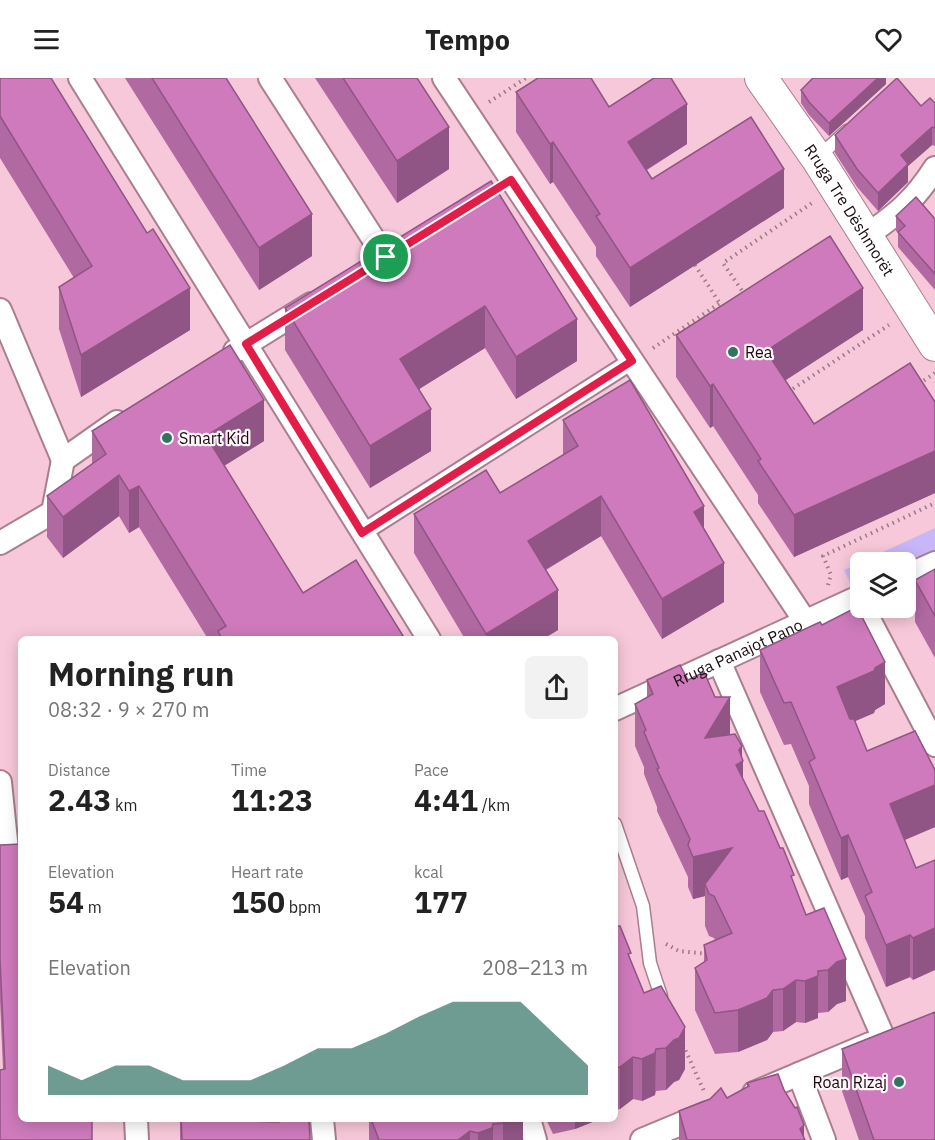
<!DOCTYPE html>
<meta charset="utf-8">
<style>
:root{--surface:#fff;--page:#f2f2f2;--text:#222;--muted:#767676;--accent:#317364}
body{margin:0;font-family:"IBM Plex Sans",sans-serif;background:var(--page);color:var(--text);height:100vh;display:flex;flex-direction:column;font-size:22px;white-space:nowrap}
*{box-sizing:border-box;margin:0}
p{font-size:20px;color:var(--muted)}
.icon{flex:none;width:33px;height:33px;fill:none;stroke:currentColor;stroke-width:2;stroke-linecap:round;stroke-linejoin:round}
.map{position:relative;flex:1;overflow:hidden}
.details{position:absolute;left:18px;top:558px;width:600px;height:486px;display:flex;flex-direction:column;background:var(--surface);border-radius:9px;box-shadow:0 3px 15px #0003}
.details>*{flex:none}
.buttons{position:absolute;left:850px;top:474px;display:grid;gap:12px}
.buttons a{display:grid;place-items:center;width:66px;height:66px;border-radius:9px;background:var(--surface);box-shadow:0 3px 15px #0003;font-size:30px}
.pin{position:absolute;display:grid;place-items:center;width:51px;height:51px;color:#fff;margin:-26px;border:3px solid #fff;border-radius:50%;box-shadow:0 2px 6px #0007}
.round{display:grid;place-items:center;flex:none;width:63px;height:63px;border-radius:9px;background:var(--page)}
.head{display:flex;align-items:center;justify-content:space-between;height:102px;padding:0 30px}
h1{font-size:33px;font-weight:800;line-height:45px}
.metrics{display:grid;grid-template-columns:repeat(3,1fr);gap:9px;height:102px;padding:6px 30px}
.metrics div{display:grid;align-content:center}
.metrics b{font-size:30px;font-weight:800}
.metrics small{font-size:16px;font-weight:400}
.metrics p{font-size:16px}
.chart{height:168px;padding:12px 30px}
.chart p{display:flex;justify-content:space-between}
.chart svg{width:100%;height:108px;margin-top:6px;fill:var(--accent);opacity:.7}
header{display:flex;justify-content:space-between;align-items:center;height:78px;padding:0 30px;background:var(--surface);font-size:27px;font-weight:800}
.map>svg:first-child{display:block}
</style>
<header><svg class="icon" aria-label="menu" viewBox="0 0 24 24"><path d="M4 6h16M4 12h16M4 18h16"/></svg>Tempo<svg class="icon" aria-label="heart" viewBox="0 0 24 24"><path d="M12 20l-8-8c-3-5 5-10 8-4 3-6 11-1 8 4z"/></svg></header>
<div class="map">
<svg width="935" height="1062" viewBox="0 0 935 1062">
<rect width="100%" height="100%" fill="#f7c8d9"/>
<path fill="#c7b7f9" d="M935 450V473L906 486V484H861V507L853 511 844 492Z"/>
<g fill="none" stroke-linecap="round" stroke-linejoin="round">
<g stroke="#a97e8e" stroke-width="15">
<g id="service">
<path d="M817 80 847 53"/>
<path d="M615 746 643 828 650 885 661 918"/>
</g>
</g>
<g stroke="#a97e8e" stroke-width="20">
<path id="pedestrian" d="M362 455 632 283"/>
</g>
<g stroke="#a97e8e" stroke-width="26">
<g id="minor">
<path d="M80 0 429 561"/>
<path d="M270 0 385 179"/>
<path d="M444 0 805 543"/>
<path d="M866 158C897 136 914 123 935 90"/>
<path d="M0 232 63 382"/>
<path d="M235 273 311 226"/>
<path d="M0 465 53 434 63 382 117 344"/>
<path d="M906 498 935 485"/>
<path d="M863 530 935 667"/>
<path d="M719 583 884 961"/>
<path id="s1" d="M615 631 861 518"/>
<path d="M0 704 8 782"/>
<path d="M799 996 824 1062"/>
<path d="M754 1015 870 966"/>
<path d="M136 1041 137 1062"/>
<path d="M322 1041 324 1062"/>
<path d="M529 1041 535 1062"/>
<path d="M642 1062 707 1035"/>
</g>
</g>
<g stroke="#a97e8e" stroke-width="34">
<g id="secondary">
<path id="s2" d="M761 0 817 80 935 267"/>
</g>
</g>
<g stroke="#9b7a86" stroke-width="4" stroke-dasharray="1.5 4.5" stroke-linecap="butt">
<path d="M489 24 526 0"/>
<path d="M695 187 724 232"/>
<path d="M745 217 723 185 812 125"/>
<path d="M653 270 720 225"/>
<path d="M919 306 935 295"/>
<path d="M788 314 889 247"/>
<path d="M828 507 831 497 823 478 935 425"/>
<path d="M666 866 679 873 708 876"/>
<path d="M683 967 704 1013"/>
</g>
<use href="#service" stroke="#fff" stroke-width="12"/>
<use href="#pedestrian" stroke="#fff" stroke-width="16"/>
<use href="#minor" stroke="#fff" stroke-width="22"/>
<use href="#secondary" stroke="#fff" stroke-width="32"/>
</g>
<g fill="#b169a2">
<path d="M0 0 190 252 81 319 59 251V209L74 200 0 80Z"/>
<path d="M125 0H226L312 178 259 212Z"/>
<path d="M315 0H417L449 91 397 125Z"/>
<path d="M886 0V6L829 58 809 37 801 25V12Z"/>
<path d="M516 14 609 29 687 66 647 92 652 101 784 130 630 229 596 178V169L553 104 550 106 516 54Z"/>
<path d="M935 25V68L932 67 908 88V104L878 133 857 109 835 75V57L921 28Z"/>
<path d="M491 103 577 283 516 321 485 270 419 311 431 373 370 410 285 272V230Z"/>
<path d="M896 138 935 141V212L898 169V155L896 153Z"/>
<path d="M863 252 785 302 814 346 935 324V415L794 479 758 425V417L713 348 710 350 676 299V257Z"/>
<path d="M563 342 704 452 724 524 662 561 601 458 546 492 558 552 543 561H465L414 475V436L500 415 563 377Z"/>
<path d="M92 353 264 363 224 388 303 515 405 561H208L139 449 129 455 119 438 63 480 47 459V418L92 386Z"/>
<path d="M935 491V580L915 544V502Z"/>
<path d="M822 547 885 626 875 632 874 635 855 643 867 673 935 692V749L905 762 916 790 913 902 910 899 886 909 865 860V838L848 799 841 802 809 726V708L791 666 784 667 760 614V572Z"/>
<path d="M647 602H688L730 657 742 678 743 701 794 807 806 837 846 923 837 926 828 934 818 935V940L805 945 796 944 783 953 773 954 767 962 738 974 715 976 695 932V890L704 884V867L715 862 714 860 709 858 705 848V818L693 821 688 809V799L657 733V729L644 696V689L635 668V626L647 620Z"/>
<path d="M0 767 21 1041 3 991 0 922Z"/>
<path d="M615 842 644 915 685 991 679 1002 674 1004 666 1012 656 1013 655 1017 642 1023 633 1021 620 1031 615 1032Z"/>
<path d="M842 971 935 1062H859L842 1013Z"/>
<path d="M747 1005 784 1012 805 1062H679V1033L727 1020 747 1009Z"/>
<path d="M180 1041H243V1043L310 1062H180Z"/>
<rect x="369" y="1041" width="154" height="21"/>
<path d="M546 1041H600L575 1051 553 1056Z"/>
</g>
<g fill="#905584">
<path d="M878 0H886V6L829 58V45Z"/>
<path d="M687 26V66L628 103V64Z"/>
<path d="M449 49V91L397 125V83Z"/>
<path d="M932 49V67L908 88V104L878 133V115L901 77Z"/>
<path d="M553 64V104L550 106V66Z"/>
<path d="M784 91V130L630 229V190Z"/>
<path d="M312 136V178L259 212V170Z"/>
<path d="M190 210V252L81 319V277Z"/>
<path d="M863 210V252L766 315V273Z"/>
<path d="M485 228V270L400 323V281Z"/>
<path d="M577 241V283L516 321V279Z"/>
<path d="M713 306V348L710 350V308Z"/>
<path d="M264 322V363L206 399V358Z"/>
<path d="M431 331V373L370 410V368Z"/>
<path d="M935 373V415L794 479V437Z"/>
<path d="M119 397V438L63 480V439Z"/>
<path d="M139 408V449L129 455V413Z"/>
<path d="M601 418V458L528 502V463Z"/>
<path d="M704 428V467L694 434Z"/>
<path d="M724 485V524L662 561V521Z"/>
<path d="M558 512V552L543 561H486V556Z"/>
<path d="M885 584V626L875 632 874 635 837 651V609Z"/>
<path d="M730 619V661L705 660Z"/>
<path d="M742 668V684L743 683V725L736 687 739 672Z"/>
<path d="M935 707V749L890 768V726Z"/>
<path d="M848 757V799L841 802V760Z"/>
<path d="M732 770 705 806V818L693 821V779Z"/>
<path d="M935 850V892L913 902V860Z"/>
<path d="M910 857V899L886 909V867Z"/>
<path d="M846 881V923L837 926 828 934V892L837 884Z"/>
<path d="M818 893V940L805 945V903Z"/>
<path d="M796 902V944L783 953V911Z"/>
<path d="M773 912V954L767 962 738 974V932Z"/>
<path d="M685 949V991L679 1002 674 1004 666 1012V970Z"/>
<path d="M656 971 655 1017 642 1023V981Z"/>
<path d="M633 979V1021L620 1031V989Z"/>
<path d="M507 1041H523V1062H503V1045Z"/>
<path d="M575 1041H600L575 1051Z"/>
<path d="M493 1046V1062H478V1055Z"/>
<path d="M804 1047V1062L800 1051Z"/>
<path d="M470 1053V1062H458Z"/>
</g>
<g fill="#ce7abc" stroke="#905584" stroke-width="1.5">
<path d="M0 0H51L147 155 153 151 190 210 81 277 59 209 92 188 0 38Z"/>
<path d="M152 0H226L312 136 259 170Z"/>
<path d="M343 0H417L449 49 397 83Z"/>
<path d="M538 0H591L609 29 654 0H671L687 26 628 64 652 101 751 39 784 91 630 190 596 138 600 136 553 64 550 66 516 14Z"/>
<path d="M813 0H878L829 45 809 24 801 12Z"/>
<path d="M897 0 921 28 930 20 935 25V50L932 49 901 77 908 86 878 115 857 91 835 57Z"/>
<path d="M491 103 577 241 516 279 485 228 400 281 431 331 370 368 285 230Z"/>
<path d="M916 119 935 141V196L898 154 905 148 896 138Z"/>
<path d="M830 158 863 210 766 273 814 346 910 285 935 324V373L794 437 758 383 761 381 713 306 710 308 676 257Z"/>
<path d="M230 267 264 322 206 358 303 515 356 482 405 561H222L218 553 226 548 139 408 129 413 119 397 63 439 47 418 106 376 92 353Z"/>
<path d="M630 302 704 428 694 434 724 485 662 521 601 418 528 463 558 512 486 556 414 436 486 392 500 415 578 368 563 342Z"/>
<path d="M935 491V538L915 502Z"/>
<path d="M857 529 885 584 875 590 874 593 837 609 850 641H854L867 673 915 653 935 692V707L890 726 916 790 935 782V850L913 860 910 857 886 867 865 818 872 814 848 757 841 760 809 684 815 680 791 624 784 625 760 572 820 544 822 547Z"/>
<path d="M680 587 688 602 704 594 715 619H730L705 660 735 656 742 668 739 672 743 683 736 687 759 733H764L780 770H783L794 797 791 798 806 837 824 830 846 881 837 884 828 892 818 893V898L805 903 796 902 783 911 773 912 767 920 738 932 715 935 695 890 707 882 704 867 732 855 714 818 709 816 705 806 732 770 693 779 688 767 690 761 657 691 659 690 644 654 646 652 635 626 653 616 647 602Z"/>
<path d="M21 766V1041H92V1062H0V992L5 991 0 881V767Z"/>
<path d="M615 842 617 848H620L631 875 628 876 644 915 661 908 685 949 679 960 674 962 666 970 656 971 655 975 642 981 633 979 620 989 615 990Z"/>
<path d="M935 934V1062H874L842 971Z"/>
<path d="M778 996 784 1012 795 1030 797 1029 804 1047 800 1051 805 1062H687L679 1033 710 1021 721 1010 727 1020 749 1008 747 1005Z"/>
<path d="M181 1041H243V1043L279 1044 281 1041H309L310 1062H182Z"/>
<path d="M371 1041H507L503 1045 493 1046 492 1050 478 1055 470 1053 458 1062H379Z"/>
</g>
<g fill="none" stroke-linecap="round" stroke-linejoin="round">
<g stroke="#fff" stroke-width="12">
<path id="route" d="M511 102 632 283 362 455 246 266Z"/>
</g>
<use href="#route" stroke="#e11d48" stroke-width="8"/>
</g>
<g fill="#317364" stroke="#fff5f8" stroke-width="2">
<circle cx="733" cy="274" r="6"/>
<circle cx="167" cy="360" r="6"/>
<circle cx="899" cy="1004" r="6"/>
</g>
<g text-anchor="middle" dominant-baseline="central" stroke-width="4.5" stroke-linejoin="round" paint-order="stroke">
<g font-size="16" fill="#190a10" stroke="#fff5f8">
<text stroke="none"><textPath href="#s2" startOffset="159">Rruga Tre Dëshmorët</textPath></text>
<text stroke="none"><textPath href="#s1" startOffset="135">Rruga Panajot Pano</textPath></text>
</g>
<g font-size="16" fill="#190a10" stroke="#fff5f8" text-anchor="start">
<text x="745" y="274">Rea</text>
<text x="179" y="360">Smart Kid</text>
<text x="887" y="1004" text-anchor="end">Roan Rizaj</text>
</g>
</g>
</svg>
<div class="buttons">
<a><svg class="icon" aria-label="layers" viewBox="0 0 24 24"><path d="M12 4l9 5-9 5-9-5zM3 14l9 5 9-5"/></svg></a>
</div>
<div class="pin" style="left:386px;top:179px;background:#1e9e55"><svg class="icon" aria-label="arrive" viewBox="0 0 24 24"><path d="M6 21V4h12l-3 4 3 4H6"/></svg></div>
<section class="details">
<div class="head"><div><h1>Morning run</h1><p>08:32 · 9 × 270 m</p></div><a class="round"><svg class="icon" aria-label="share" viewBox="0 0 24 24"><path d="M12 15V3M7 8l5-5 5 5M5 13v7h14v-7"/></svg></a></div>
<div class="metrics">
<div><p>Distance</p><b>2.43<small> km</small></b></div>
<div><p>Time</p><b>11:23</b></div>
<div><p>Pace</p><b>4:41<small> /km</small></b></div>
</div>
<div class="metrics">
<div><p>Elevation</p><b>54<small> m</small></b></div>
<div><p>Heart rate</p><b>150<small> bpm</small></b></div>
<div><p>kcal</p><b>177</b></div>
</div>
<div class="chart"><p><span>Elevation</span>208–213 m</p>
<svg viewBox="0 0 160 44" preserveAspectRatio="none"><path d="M0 44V32L10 38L20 32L30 32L40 38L50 38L60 38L70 32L80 25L90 25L100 19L110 12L120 6L130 6L140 6L150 19L160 32V44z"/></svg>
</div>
</section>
</div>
